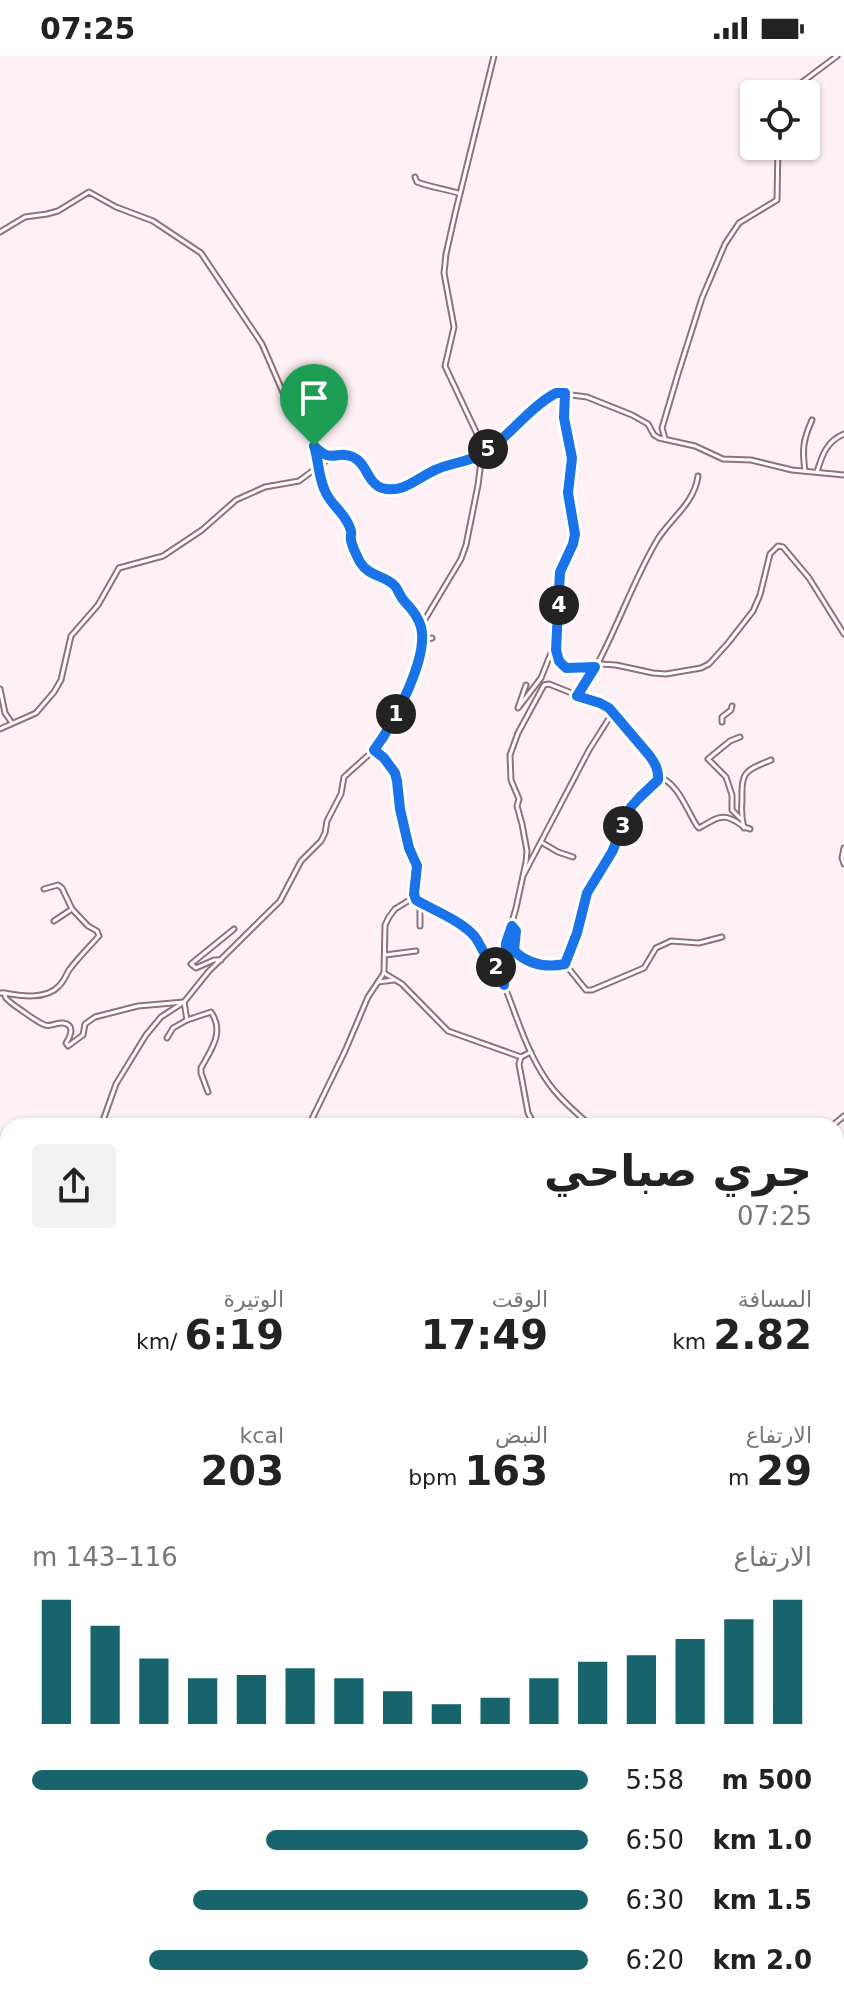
<!DOCTYPE html>
<html lang="ar">
<meta charset="utf-8">
<style>
:root{--surface:#fff;--page:#f2f2f2;--text:#222;--muted:#767676;--accent:#17646d}
body{margin:0;font-family:"DejaVu Sans",Vazirmatn,sans-serif;background:var(--page);color:var(--text);direction:rtl;height:100vh;display:flex;flex-direction:column;font-size:30px;white-space:nowrap}
*{box-sizing:border-box;margin:0}
p{font-size:26px;color:var(--muted)}
.icon{flex:none;width:44px;height:44px;fill:none;stroke:currentColor;stroke-width:2;stroke-linecap:round;stroke-linejoin:round}
.map{position:relative;flex:1;overflow:hidden;direction:ltr}
.details{position:absolute;left:0px;top:1062px;width:844px;height:888px;display:flex;flex-direction:column;background:var(--surface);border-radius:24px 24px 0 0;box-shadow:0 2px 6px #0004;direction:rtl}
.details>*{flex:none}
.buttons{position:absolute;left:740px;top:24px;display:grid;gap:16px}
.buttons a{display:grid;place-items:center;width:80px;height:80px;border-radius:8px;background:var(--surface);box-shadow:0 2px 6px #0004;font-size:40px}
.pin{position:absolute;display:grid;place-items:center;width:68px;height:68px;color:#fff;margin:-82px -34px;border-radius:50% 50% 50% 0;rotate:-45deg;box-shadow:0 0 8px #0007}
.pin .icon{rotate:45deg}
.km{position:absolute;width:40px;height:40px;margin:-20px;border-radius:50%;background:#222;color:#fff;font-size:22px;line-height:40px;text-align:center}
.round{display:grid;place-items:center;flex:none;width:84px;height:84px;border-radius:8px;background:var(--page)}
.overview{display:flex;align-items:center;justify-content:space-between;height:136px;padding:0 32px}
h1{font-size:44px;font-weight:700;line-height:60px}
.stats{display:grid;grid-template-columns:repeat(3,1fr);gap:12px;height:136px;padding:8px 32px}
.stats div{display:grid;align-content:center}
.stats b{font-size:40px;font-weight:700}
.stats small{font-size:22px;font-weight:400}
.stats p{font-size:22px}
.chart{height:224px;padding:16px 32px}
.chart p{display:flex;justify-content:space-between}
.chart svg{width:100%;height:144px;margin-top:8px;stroke:var(--accent);stroke-width:6}
ul{padding:0 32px;list-style:none;font-size:26px}
li{display:grid;grid-template-columns:128px 96px 1fr;align-items:center;height:60px}
li i{height:20px;border-radius:10px;background:var(--accent)}
.status{display:flex;justify-content:space-between;align-items:center;height:56px;padding:0 40px;background:var(--surface);direction:ltr}
.status svg{height:22px;fill:currentColor}
.map>svg:first-child{display:block}
</style>
<div class="status"><b>07:25</b><svg viewBox="0 0 49 12"><path d="M0 12V9h3v3zM5 12V6h3v6zM10 12V3h3v9zM15 12V0h3v12zM26 1h20v11H26zM47 4h2v5h-2z"/></svg></div>
<div class="map">
<svg width="844" height="1950" viewBox="0 0 844 1950">
<rect width="100%" height="100%" fill="#fef1f5"/>
<g fill="none" stroke-linecap="round" stroke-linejoin="round">
<g stroke="#afe6ee" stroke-width="8">
<path d="M0 1664 8 1672"/>
<path d="M444 1942 494 1947 500 1950"/>
</g>
<g stroke="#8f727b" stroke-width="7">
<g id="street">
<path d="M790 38 797 30 837 0"/>
<path d="M415 121 417 126C430 131 445 133 458 137"/>
<path d="M0 176 25 161 47 158 58 155 89 136 116 151 153 165 201 197 262 288 288 348 312 384 319 403V415L324 432 348 467 351 475 352 486 361 507 371 518 391 526 395 530 417 561 421 570 423 587 420 602 409 631 391 669 374 694 344 721 341 738 327 765 325 777 321 785 301 805 280 845 209 915 184 946 161 961 146 979 116 1028 101 1070"/>
<path d="M565 337 564 362 572 402 568 437 575 478 573 488 562 509 559 528 556 594 562 609 572 613 595 611 600 608 616 609 653 617 666 618 701 612 709 608 728 587 753 555 760 539 770 498 778 490 783 491 809 522 844 578"/>
<path d="M665 383 662 372 678 318 702 242 725 188 739 167 777 144 778 90"/>
<path d="M317 392 323 398 331 401"/>
<path d="M805 415C802 393 803 384 812 364"/>
<path d="M817 416C822 399 827 385 844 378"/>
<path d="M561 550 566 536"/>
<path d="M421 570 461 503 466 489 478 429 482 398 477 378 445 310 454 271 444 217 446 198 455 158 494 0"/>
<path d="M423 584 432 582"/>
<path d="M526 629 518 652 541 622 555 587"/>
<path d="M0 633 5 657 12 667"/>
<path d="M577 639C584 626 593 616 600 603 620 564 634 524 656 486 669 463 694 449 698 420"/>
<path d="M722 666V661L731 654 732 650"/>
<path d="M0 673 36 657 54 636 61 624 71 580 98 549 119 512 163 500 202 474 236 444 265 431 299 425 331 401 345 399 355 402 376 429 389 433 404 432 442 410 463 406 482 398 543 346 556 337 587 341 632 359 648 368 654 379 659 382 695 390 723 403 751 404 792 414 844 419"/>
<path d="M740 681 730 685 708 703 726 721 732 739V754L741 763"/>
<path d="M374 694 384 702 395 717 397 725 400 753 406 781 417 810 416 840"/>
<path d="M744 772C740 757 742 755 742 740 741 714 748 714 771 704"/>
<path d="M541 786 558 796 573 801"/>
<path d="M844 792 842 802 844 808"/>
<path d="M524 818 589 694 613 656"/>
<path d="M44 833 58 829 62 832 72 853"/>
<path d="M420 870V846"/>
<path d="M512 871 516 878 514 895C528 908 546 912 565 908L577 877 587 837 612 796 631 751 639 742 658 724V720"/>
<path d="M385 899 416 895"/>
<path d="M221 904H214L196 912 191 908 234 873"/>
<path d="M565 908 586 934H592L644 912 656 892 671 885 699 887 722 881"/>
<path d="M384 917 402 928 448 975 521 1001 531 996"/>
<path d="M378 926 394 924"/>
<path d="M504 929 506 887 516 852 526 806 527 795 522 768 517 750 519 743 511 724 510 699 518 677 544 629 549 628 609 652 649 699 655 707 658 720C679 728 686 753 697 770L699 772C709 767 720 757 731 763 739 766 742 771 750 773"/>
<path d="M0 937H4C5 939 5 942 7 943 9 946 40 968 45 969 52 971 57 966 63 967 76 969 70 981 66 987L68 990 83 979 85 968 95 961 138 950 184 946 187 964 211 956C225 976 211 994 201 1012V1017L208 1036"/>
<path d="M4 937C21 940 46 944 59 930 64 925 66 919 69 914 78 902 89 891 99 880L97 875 88 870 72 853 54 865"/>
<path d="M167 982 173 972 187 964"/>
<path d="M521 1001 519 1008 528 1057 535 1070"/>
<path d="M309 1069 345 995 368 941 384 917 385 869 389 861 395 853 416 840V844C433 854 463 866 475 881 482 890 483 901 494 905 513 945 522 989 547 1025 559 1043 576 1056 591 1070"/>
<path d="M832 1070 844 1060"/>
<path d="M836 1112 841 1120 839 1125"/>
<path d="M836 1267 844 1258"/>
<path d="M836 1411 844 1430"/>
<path d="M0 1557 6 1544 4 1530 8 1524"/>
<path d="M836 1580 844 1577"/>
<path d="M836 1664H844"/>
<path d="M836 1726 844 1731"/>
<path d="M836 1821 840 1813"/>
<path d="M836 1872 844 1874"/>
<path d="M0 1906 8 1902"/>
<path d="M57 1942 73 1950"/>
<path d="M106 1942 109 1950"/>
<path d="M151 1942 162 1950"/>
<path d="M525 1942 530 1950"/>
<path d="M530 1942 540 1950"/>
<path d="M565 1942 578 1950"/>
<path d="M647 1942 649 1950"/>
<path d="M653 1942 656 1950"/>
<path d="M674 1942 684 1950"/>
<path d="M687 1942 699 1950"/>
<path d="M754 1942V1950"/>
<path d="M602 1949 610 1942"/>
<path d="M36 1950 56 1942"/>
<path d="M600 1950 611 1949 622 1942"/>
<path d="M677 1950 679 1942"/>
<path d="M784 1950 785 1942"/>
</g>
</g>
<g stroke="#8f727b" stroke-width="9">
<g id="secondary">
<path d="M0 1585 8 1589"/>
<path d="M0 1688 8 1692"/>
<path d="M376 1942 396 1950"/>
<path d="M506 1942 515 1950"/>
<path d="M428 1950 429 1942"/>
</g>
</g>
<use href="#street" stroke="#fff" stroke-width="3"/>
<use href="#secondary" stroke="#c6f2f7" stroke-width="5"/>
</g>
<g fill="none" stroke-linecap="round" stroke-linejoin="round">
<g stroke="#fff" stroke-width="16">
<path id="route" d="M556 337H565L564 362 572 402 568 437 575 478 573 488 560 516 556 594 559 605 566 612 595 611 577 640 600 647 609 652 649 699C655 707 659 714 658 724L639 742 631 751 612 796 587 837 577 877 565 908C546 912 528 908 514 895L516 875 512 870 506 887 504 929 494 905C483 901 482 890 475 881 464 866 433 854 416 844L414 838 417 810 409 792 400 753 397 725 395 717 384 702 374 694C393 669 429 602 421 571 418 560 412 553 405 546 400 541 399 535 395 530 385 519 369 521 360 506 357 500 352 491 351 484 350 475 353 480 350 472 345 457 332 450 326 437 318 422 319 405 314 390 333 409 336 393 353 401 367 407 367 427 382 432 402 438 416 423 433 415 448 407 465 407 480 399 506 385 528 352 556 337Z"/>
</g>
<use href="#route" stroke="#1a73e8" stroke-width="10"/>
</g>
</svg>
<div class="buttons">
<a><svg class="icon" aria-label="locate" viewBox="0 0 24 24"><circle cx="12" cy="12" r="6"/><path d="M12 2v4M12 18v4M2 12h4M18 12h4"/></svg></a>
</div>
<div class="pin" style="left:314px;top:390px;background:#1e9e55"><svg class="icon" aria-label="arrive" viewBox="0 0 24 24"><path d="M6 21V4h12l-3 4 3 4H6"/></svg></div>
<b class="km" style="left:396px;top:658px">1</b>
<b class="km" style="left:496px;top:911px">2</b>
<b class="km" style="left:623px;top:770px">3</b>
<b class="km" style="left:559px;top:549px">4</b>
<b class="km" style="left:488px;top:393px">5</b>
<section class="details">
<div class="overview"><div><h1>جري صباحي</h1><p>07:25</p></div><a class="round"><svg class="icon" aria-label="share" viewBox="0 0 24 24"><path d="M12 15V3M7 8l5-5 5 5M5 13v7h14v-7"/></svg></a></div>
<div class="stats">
<div><p>المسافة</p><b>2.82<small> km</small></b></div>
<div><p>الوقت</p><b>17:49</b></div>
<div><p>الوتيرة</p><b>6:19<small> /km</small></b></div>
</div>
<div class="stats">
<div><p>الارتفاع</p><b>29<small> m</small></b></div>
<div><p>النبض</p><b>163<small> bpm</small></b></div>
<div><p>kcal</p><b>203</b></div>
</div>
<div class="chart"><p><span>الارتفاع</span>116–143 m</p>
<svg viewBox="0 0 160 44" preserveAspectRatio="none"><path d="M5 44V6M15 44V14M25 44V24M35 44V30M45 44V29M55 44V27M65 44V30M75 44V34M85 44V38M95 44V36M105 44V30M115 44V25M125 44V23M135 44V18M145 44V12M155 44V6"/></svg>
</div>
<ul>
<li><b>500 m</b>5:58<i style="width:100%"></i></li>
<li><b>1.0 km</b>6:50<i style="width:58%"></i></li>
<li><b>1.5 km</b>6:30<i style="width:71%"></i></li>
<li><b>2.0 km</b>6:20<i style="width:79%"></i></li>
</ul>
</section>
</div>
